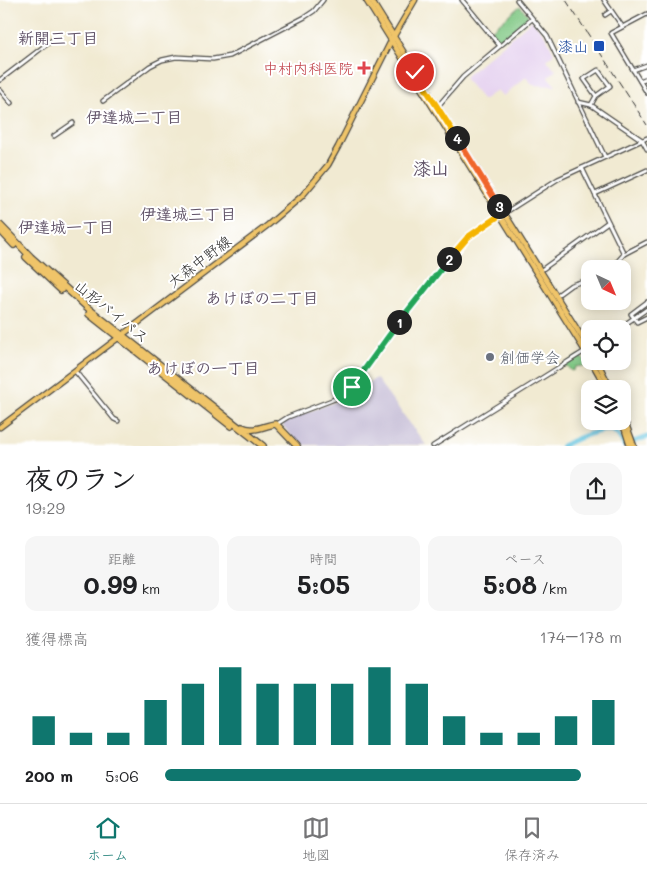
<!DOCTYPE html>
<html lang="ja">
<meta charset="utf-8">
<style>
:root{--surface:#fff;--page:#f6f6f6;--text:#202124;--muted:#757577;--line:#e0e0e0;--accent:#0f766e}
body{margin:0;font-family:Mali,"Klee One",sans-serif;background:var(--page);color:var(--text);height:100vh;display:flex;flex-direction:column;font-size:19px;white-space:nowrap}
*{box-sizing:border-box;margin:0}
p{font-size:16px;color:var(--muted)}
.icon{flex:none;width:28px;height:28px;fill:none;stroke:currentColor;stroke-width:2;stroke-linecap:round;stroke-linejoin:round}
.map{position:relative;height:446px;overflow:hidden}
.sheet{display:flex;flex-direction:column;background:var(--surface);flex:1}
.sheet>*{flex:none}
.needle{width:32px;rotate:136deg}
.buttons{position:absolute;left:581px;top:260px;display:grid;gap:10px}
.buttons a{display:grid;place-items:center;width:50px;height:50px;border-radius:10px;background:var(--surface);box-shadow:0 2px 12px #0003;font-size:25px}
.pin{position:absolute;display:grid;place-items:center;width:42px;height:42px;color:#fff;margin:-21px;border:2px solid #fff;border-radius:50%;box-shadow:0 1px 5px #0007}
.km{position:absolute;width:25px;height:25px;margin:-12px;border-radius:50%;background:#222;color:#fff;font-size:14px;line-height:25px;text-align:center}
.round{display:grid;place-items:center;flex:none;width:52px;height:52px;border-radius:15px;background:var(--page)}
.overview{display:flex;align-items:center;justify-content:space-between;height:85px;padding:0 25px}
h1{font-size:28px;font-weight:700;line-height:38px}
.metrics{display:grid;grid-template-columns:repeat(3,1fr);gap:8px;height:85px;padding:5px 25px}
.metrics div{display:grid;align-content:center;border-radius:12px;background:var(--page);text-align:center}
.metrics b{font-size:25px;font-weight:700}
.metrics small{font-size:14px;font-weight:400}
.metrics p{font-size:14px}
.chart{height:140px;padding:10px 25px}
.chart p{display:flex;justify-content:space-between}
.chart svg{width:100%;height:90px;margin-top:5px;stroke:var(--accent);stroke-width:6}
ul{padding:0 25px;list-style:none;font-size:16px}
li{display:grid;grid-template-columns:80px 60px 1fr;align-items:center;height:38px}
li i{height:12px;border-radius:6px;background:var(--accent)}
.tabs{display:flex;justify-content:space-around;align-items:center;height:70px;border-top:1px solid var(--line);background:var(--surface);font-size:14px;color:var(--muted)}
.tabs a{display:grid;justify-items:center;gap:2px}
.tabs .selected{color:var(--accent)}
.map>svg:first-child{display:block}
</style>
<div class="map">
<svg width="647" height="446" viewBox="0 0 647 446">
<rect width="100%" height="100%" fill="#fff"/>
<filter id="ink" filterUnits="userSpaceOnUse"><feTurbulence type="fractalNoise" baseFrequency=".02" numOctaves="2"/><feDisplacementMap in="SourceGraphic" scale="10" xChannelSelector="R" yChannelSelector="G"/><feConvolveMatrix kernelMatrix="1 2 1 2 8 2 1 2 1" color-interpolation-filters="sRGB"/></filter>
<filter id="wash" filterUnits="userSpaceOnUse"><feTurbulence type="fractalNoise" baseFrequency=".0096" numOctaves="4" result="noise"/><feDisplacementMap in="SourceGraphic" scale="20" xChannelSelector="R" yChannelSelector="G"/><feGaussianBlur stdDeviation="1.12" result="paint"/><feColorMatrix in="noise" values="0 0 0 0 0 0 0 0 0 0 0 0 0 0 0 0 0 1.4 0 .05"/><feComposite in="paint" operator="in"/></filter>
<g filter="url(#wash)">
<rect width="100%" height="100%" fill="#f1ead2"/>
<path fill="#e6d3f0" d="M532 20 546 37 554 53 547 60 556 70 548 77 556 86 533 85 526 77 503 96 497 90 483 100 465 79 466 76Z"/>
<path fill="#c8c0d8" d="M376 378 426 445H300L283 426 284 421 348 397Z"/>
<g fill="#7fc783" stroke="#557957">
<path d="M520 6 528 15V19L504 39 496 38 490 31Z"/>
<path d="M579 355 589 365 575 367 574 370 571 371 567 366 561 367Z"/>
</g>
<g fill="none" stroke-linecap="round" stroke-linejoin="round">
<path stroke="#60c2de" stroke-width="1" d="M624 446V445"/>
<path stroke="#60c2de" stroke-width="5" d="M562 446C572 441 605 425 615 432 619 435 622 441 624 445L647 437"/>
</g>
</g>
<g filter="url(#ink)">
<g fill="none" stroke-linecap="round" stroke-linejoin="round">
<g stroke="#494844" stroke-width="5.5">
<g id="minor">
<path d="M462 0 500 46"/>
<path d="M517 0 547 36 605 157"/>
<path d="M604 0 622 26"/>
<path d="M647 14 611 33 647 93"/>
<path d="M605 15 611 11"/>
<path d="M633 70 647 65"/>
<path d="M0 80 55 38"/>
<path d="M640 81 647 78"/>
<path d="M0 90 11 103"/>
<path d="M103 101 150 66 162 60 176 57 213 59 230 56 305 17 314 11 323 0"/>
<path d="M578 102 591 105 642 140 647 149"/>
<path d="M591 105 596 96 584 79 598 70 610 86 596 96"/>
<path d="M438 106 463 77 532 19"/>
<path d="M54 136 73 123"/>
<path d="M582 168 624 254"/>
<path d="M595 194 647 170"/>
<path d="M611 269 624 254 647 242"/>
<path d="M540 271 608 222"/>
<path d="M556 296 571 285 590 279"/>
<path d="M647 302 631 314 637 322 647 317"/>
<path d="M618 329 647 309"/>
<path d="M75 371 114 419 118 421"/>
<path d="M277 424 288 417 345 395 348 392 403 317 467 237 558 179 647 138"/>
<path d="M433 446 585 351"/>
</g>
</g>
<g stroke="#494844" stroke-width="7">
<g id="major">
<path d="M366 0 590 359"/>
<path d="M371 0 590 350"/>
<path d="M591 361 607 389"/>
<path d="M597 361 611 389"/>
<path d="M622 413 634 446"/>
<path d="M622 421 630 446"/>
<path d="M0 427 268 225 302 196 328 165 338 147 391 41 415 0"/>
</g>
</g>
<g stroke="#494844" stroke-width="8">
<g id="highway">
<path d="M0 225 31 257 89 309 263 446"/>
<path d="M0 230 14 245"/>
<path d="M26 257 61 290"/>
<path d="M89 314 231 426"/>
<path d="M242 427C255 433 264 425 276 424L297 446"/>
</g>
</g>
<use href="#minor" stroke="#fff" stroke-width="3"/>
<use href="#major" stroke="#efc469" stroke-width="4.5"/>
<use href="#highway" stroke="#efc469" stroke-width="5.5"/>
<path stroke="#2b2b2b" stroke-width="1" stroke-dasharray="8 4" stroke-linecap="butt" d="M566 0 647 125"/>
</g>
</g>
<g fill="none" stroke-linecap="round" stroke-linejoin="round" filter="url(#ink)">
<g stroke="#fff" stroke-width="10">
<path id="split-1" d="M352 387 399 322"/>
</g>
<g stroke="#fff" stroke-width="10">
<path id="split-2" d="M399 322 449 259"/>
</g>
<g stroke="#fff" stroke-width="10">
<path id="split-3" d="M449 259 468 237 503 213 499 206"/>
</g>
<g stroke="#fff" stroke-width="10">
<path id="split-4" d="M457 138 499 206"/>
</g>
<g stroke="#fff" stroke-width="10">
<path id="split-5" d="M415 72 457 138"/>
</g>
<use href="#split-1" stroke="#22a559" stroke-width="6"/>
<use href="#split-2" stroke="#22a559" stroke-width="6"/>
<use href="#split-3" stroke="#f5b400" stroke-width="6"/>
<use href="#split-4" stroke="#f0652b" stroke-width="6"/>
<use href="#split-5" stroke="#f5b400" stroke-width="6"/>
</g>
<rect fill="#1a4fb4" stroke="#fff" stroke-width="2" x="593" y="40" width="12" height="12" rx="2.5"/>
<path fill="#e0444e" stroke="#fff" stroke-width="2" d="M361.5 60.5h5v5h5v5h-5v5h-5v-5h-5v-5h5z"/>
<circle fill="#6b7280" stroke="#fff" stroke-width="2" cx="490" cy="357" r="5"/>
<g text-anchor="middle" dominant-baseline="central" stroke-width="4" stroke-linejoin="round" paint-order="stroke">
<g font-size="15" fill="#164399" stroke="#fff" text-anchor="end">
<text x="588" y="46">漆山</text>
</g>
<g font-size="15" fill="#be3a42" stroke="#fff" text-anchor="end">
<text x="353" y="68">中村内科医院</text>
</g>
<g font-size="15" fill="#2b2b2b" stroke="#fff">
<text transform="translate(199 261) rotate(-37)">大森中野線</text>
<text transform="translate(112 311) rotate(39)">山形バイパス</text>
</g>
<g font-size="15" fill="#5b616d" stroke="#fff" text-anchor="start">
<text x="500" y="357">創価学会</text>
</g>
<g font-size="16" font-weight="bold" fill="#615368" stroke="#fff">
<text x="58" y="37">新開三丁目</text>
<text x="134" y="116">伊達城二丁目</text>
<text x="188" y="213">伊達城三丁目</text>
<text x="66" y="226">伊達城一丁目</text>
<text x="262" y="297">あけぼの二丁目</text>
<text x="203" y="367">あけぼの一丁目</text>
</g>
<g font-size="18" font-weight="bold" fill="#615368" stroke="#fff">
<text x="431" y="168">漆山</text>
</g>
</g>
</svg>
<div class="buttons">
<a><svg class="needle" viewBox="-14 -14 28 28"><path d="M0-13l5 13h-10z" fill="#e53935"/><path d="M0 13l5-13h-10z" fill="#757577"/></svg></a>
<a><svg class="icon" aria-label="locate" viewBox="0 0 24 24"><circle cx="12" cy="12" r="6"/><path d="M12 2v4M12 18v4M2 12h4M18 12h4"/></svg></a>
<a><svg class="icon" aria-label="layers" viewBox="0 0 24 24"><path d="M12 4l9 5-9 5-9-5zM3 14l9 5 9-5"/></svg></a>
</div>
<div class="pin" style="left:352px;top:387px;background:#1e9e55"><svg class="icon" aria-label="arrive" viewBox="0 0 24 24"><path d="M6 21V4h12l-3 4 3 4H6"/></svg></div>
<div class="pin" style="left:415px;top:72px;background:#d93025"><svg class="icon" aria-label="check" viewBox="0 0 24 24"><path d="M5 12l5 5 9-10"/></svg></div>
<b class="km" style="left:399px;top:322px">1</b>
<b class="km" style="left:449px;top:259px">2</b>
<b class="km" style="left:499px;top:206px">3</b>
<b class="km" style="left:457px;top:138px">4</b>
</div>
<section class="sheet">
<div class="overview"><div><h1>夜のラン</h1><p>19:29</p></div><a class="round"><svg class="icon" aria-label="share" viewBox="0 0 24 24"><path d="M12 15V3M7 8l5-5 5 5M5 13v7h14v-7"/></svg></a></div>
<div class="metrics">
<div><p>距離</p><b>0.99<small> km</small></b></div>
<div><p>時間</p><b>5:05</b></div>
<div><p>ペース</p><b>5:08<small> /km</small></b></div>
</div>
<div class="chart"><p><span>獲得標高</span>174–178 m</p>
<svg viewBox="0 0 160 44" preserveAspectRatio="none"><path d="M5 44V30M15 44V38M25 44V38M35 44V22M45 44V14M55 44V6M65 44V14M75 44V14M85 44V14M95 44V6M105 44V14M115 44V30M125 44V38M135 44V38M145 44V30M155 44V22"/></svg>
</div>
<ul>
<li><b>200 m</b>5:06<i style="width:91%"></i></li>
</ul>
</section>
<nav class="tabs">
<a class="selected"><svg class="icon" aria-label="home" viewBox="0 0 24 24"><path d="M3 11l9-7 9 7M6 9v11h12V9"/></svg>ホーム</a>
<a><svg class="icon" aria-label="map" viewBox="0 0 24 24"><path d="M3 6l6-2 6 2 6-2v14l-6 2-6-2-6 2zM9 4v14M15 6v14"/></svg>地図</a>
<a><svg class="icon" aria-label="saved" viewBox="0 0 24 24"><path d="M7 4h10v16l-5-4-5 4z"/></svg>保存済み</a>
</nav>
